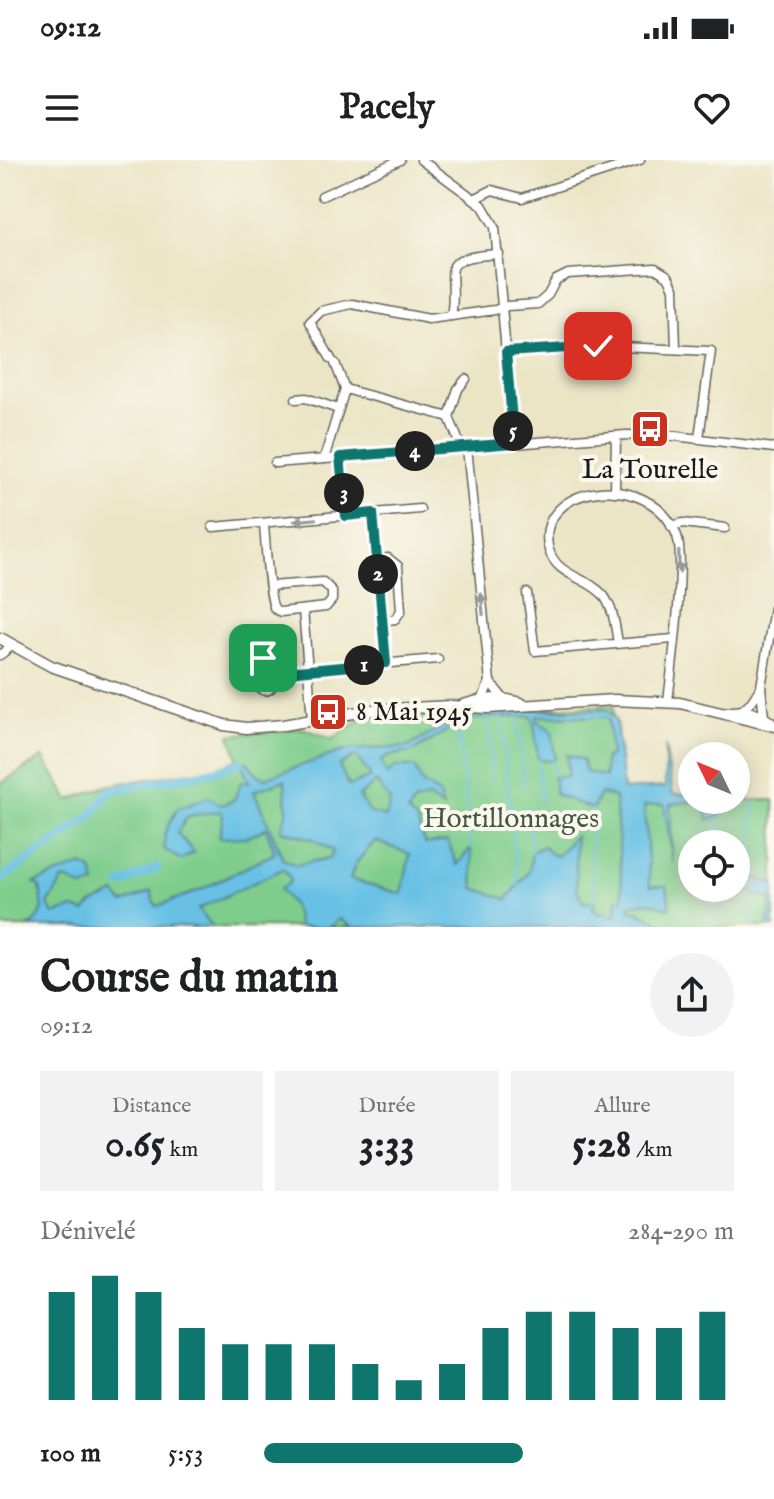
<!DOCTYPE html>
<html lang="fr">
<meta charset="utf-8">
<style>
:root{--surface:#fff;--page:#f2f2f2;--text:#202124;--muted:#757577;--accent:#0f766e}
body{margin:0;font-family:"IM FELL English",serif;background:var(--page);color:var(--text);height:100vh;display:flex;flex-direction:column;font-size:30px;white-space:nowrap}
*{box-sizing:border-box;margin:0}
p{font-size:26px;color:var(--muted)}
.icon{flex:none;width:44px;height:44px;fill:none;stroke:currentColor;stroke-width:2;stroke-linecap:round;stroke-linejoin:round}
.map{position:relative;height:767px;overflow:hidden}
.drawer{display:flex;flex-direction:column;background:var(--surface);flex:1}
.drawer>*{flex:none}
.needle{width:52px;rotate:313deg}
.fabs{position:absolute;left:678px;top:582px;display:grid;gap:16px}
.fabs a{display:grid;place-items:center;width:72px;height:72px;border-radius:50%;background:var(--surface);box-shadow:0 4px 20px #0003;font-size:40px}
.pin{position:absolute;display:grid;place-items:center;width:68px;height:68px;color:#fff;margin:-34px;border-radius:16px;box-shadow:0 4px 12px #0006}
.km{position:absolute;width:40px;height:40px;margin:-20px;border-radius:50%;background:#222;color:#fff;font-size:22px;line-height:40px;text-align:center}
.round{display:grid;place-items:center;flex:none;width:84px;height:84px;border-radius:42px;background:var(--page)}
.summary{display:flex;align-items:center;justify-content:space-between;height:136px;padding:0 40px}
h1{font-size:44px;font-weight:800;line-height:60px}
.figures{display:grid;grid-template-columns:repeat(3,1fr);gap:12px;height:136px;padding:8px 40px}
.figures div{display:grid;align-content:center;border-radius:0px;background:var(--page);text-align:center}
.figures b{font-size:40px;font-weight:800}
.figures small{font-size:22px;font-weight:400}
.figures p{font-size:22px}
.chart{height:224px;padding:16px 40px}
.chart p{display:flex;justify-content:space-between}
.chart svg{width:100%;height:144px;margin-top:8px;stroke:var(--accent);stroke-width:6}
ul{padding:0 40px;list-style:none;font-size:26px}
li{display:grid;grid-template-columns:128px 96px 1fr;align-items:center;height:60px}
li i{height:20px;border-radius:10px;background:var(--accent)}
.status{display:flex;justify-content:space-between;align-items:center;height:56px;padding:0 40px;background:var(--surface);direction:ltr}
.status svg{height:22px;fill:currentColor}
header{display:flex;justify-content:space-between;align-items:center;height:104px;padding:0 40px;background:var(--surface);font-size:36px;font-weight:800}
.map>svg:first-child{display:block}
</style>
<div class="status"><b>09:12</b><svg viewBox="0 0 49 12"><path d="M0 12V9h3v3zM5 12V6h3v6zM10 12V3h3v9zM15 12V0h3v12zM26 1h20v11H26zM47 4h2v5h-2z"/></svg></div>
<header><svg class="icon" aria-label="menu" viewBox="0 0 24 24"><path d="M4 6h16M4 12h16M4 18h16"/></svg>Pacely<svg class="icon" aria-label="heart" viewBox="0 0 24 24"><path d="M12 20l-8-8c-3-5 5-10 8-4 3-6 11-1 8 4z"/></svg></header>
<div class="map">
<svg width="774" height="767" viewBox="0 0 774 767">
<rect width="100%" height="100%" fill="#fbf7ec"/>
<filter id="ink" filterUnits="userSpaceOnUse"><feTurbulence type="fractalNoise" baseFrequency=".0125" numOctaves="2"/><feDisplacementMap in="SourceGraphic" scale="16" xChannelSelector="R" yChannelSelector="G"/><feConvolveMatrix kernelMatrix="1 2 1 2 8 2 1 2 1" color-interpolation-filters="sRGB"/></filter>
<filter id="wash" filterUnits="userSpaceOnUse"><feTurbulence type="fractalNoise" baseFrequency=".006" numOctaves="4" result="noise"/><feDisplacementMap in="SourceGraphic" scale="32" xChannelSelector="R" yChannelSelector="G"/><feGaussianBlur stdDeviation="1.8" result="paint"/><feColorMatrix in="noise" values="0 0 0 0 0 0 0 0 0 0 0 0 0 0 0 0 0 1.4 0 .05"/><feComposite in="paint" operator="in"/></filter>
<g filter="url(#wash)">
<rect width="100%" height="100%" fill="#ebe5c6"/>
<path fill="#7fcd8d" stroke="#4e7454" stroke-width="2" fill-rule="evenodd" d="M613 545 620 633 692 640H774V767H0V624L43 597 69 640 110 625 217 608 238 599 230 575 302 568 332 579 365 557ZM692 684H736V728H692Z"/>
<g fill="#67c1e5" stroke="#426e80" stroke-width="2" fill-rule="evenodd">
<path d="M497 550H608L616 560 623 630 665 627V586L673 634H692V640H720V656L708 660 705 641 670 644 673 704 664 644 644 646 650 726H667L670 748 649 742 629 745 631 751H637L668 767H351L340 759 330 767H299L293 746 280 729 289 723 290 718 283 709 198 749 213 767H27L34 764 43 749 40 727 34 723 82 705 92 710 95 724 82 728 69 720H63L48 744 54 754 73 748 85 752 92 744 115 733 123 743 152 731 153 741 157 746 198 731 275 693 266 668 248 677 219 678 223 657 221 651 188 656 177 673 194 692 181 700 164 689 165 672 177 649 209 637 221 645 234 640 241 622H249L241 602H247L258 615 265 618 346 590 408 587 468 552ZM531 556 534 563 538 600 552 601 555 598 552 571 537 561V556L608 557 611 596 605 598V616L586 612 583 600 567 595 568 616 553 617 556 635 593 649 600 634 615 637 623 740H616L617 754 610 756 603 752 600 754 593 749 595 742H584L577 729 575 676 557 696 549 693 544 686 532 692 529 712 507 739 474 728 471 688 457 705 448 681 425 684 417 661 408 652 414 642 428 638 443 648 439 634 422 623 414 607H395L387 615 381 601C395 591 401 596 415 590 430 583 443 572 458 564 475 555 512 557 531 556ZM356 596 371 617 349 626 339 605ZM285 620 287 651 281 670 312 679 333 691 330 698 295 705 283 699 254 631ZM376 622 390 641 386 657 370 653 359 636ZM375 681 410 694 402 734 350 719 356 703Z"/>
<path d="M751 716 774 724V767H769L771 739 753 735Z"/>
</g>
<g fill="none" stroke-linecap="round" stroke-linejoin="round">
<g stroke="#67c1e5" stroke-width="2">
<path d="M588 556H610"/>
<path d="M488 557 492 621"/>
<path d="M501 557 518 726"/>
<path d="M517 557 524 626"/>
<path d="M457 562 471 688"/>
<path d="M394 592 411 591"/>
<path d="M538 600 541 642"/>
<path d="M552 601 555 617"/>
<path d="M526 648 532 692"/>
<path d="M593 649 591 691 595 742"/>
<path d="M718 653V684"/>
<path d="M752 729 754 643"/>
<path d="M711 757 719 747V728"/>
<path d="M750 767 753 735"/>
</g>
<g stroke="#67c1e5" stroke-width="8">
<path d="M0 720 89 658 110 631 220 610 241 602"/>
<path d="M120 725 157 708"/>
</g>
</g>
</g>
<g filter="url(#ink)">
<g fill="none" stroke-linecap="round" stroke-linejoin="round">
<g stroke="#646258" stroke-width="11">
<g id="minor">
<path d="M421 0 482 45 495 67 514 283"/>
<path d="M322 36 400 0"/>
<path d="M474 39 492 30 522 38 640 0"/>
<path d="M451 156C460 109 431 98 499 94"/>
<path d="M506 192 598 186 711 191 699 278"/>
<path d="M331 199 310 162 321 151 352 144 429 159 495 150 507 146 538 144 548 135 556 120 568 114 655 108 668 116 674 128 676 188"/>
<path d="M335 203 345 229"/>
<path d="M345 229 449 257 461 287"/>
<path d="M296 239 306 238 338 249"/>
<path d="M449 257 458 229 466 219"/>
<path d="M467 287 488 501 490 522 482 539 484 543"/>
<path d="M340 297 346 356"/>
<path d="M324 299 345 229"/>
<path d="M275 303 626 275 675 276 774 288"/>
<path d="M615 332 616 276"/>
<path d="M373 353 386 503"/>
<path d="M264 364C265 377 269 443 275 449 276 450 279 451 281 452L326 447 332 440V431L323 422 270 426"/>
<path d="M671 366 683 363 725 368"/>
<path d="M213 367 420 349"/>
<path d="M377 399 388 398 398 406 401 451 395 459 382 461"/>
<path d="M527 433 535 491 673 479"/>
<path d="M303 450 312 559"/>
<path d="M618 483C615 466 614 450 604 436 589 417 557 417 549 390 531 326 650 305 677 376 686 401 672 509 668 541"/>
<path d="M0 495 13 485"/>
<path d="M259 499 269 500C287 523 258 553 253 506Z"/>
<path d="M275 513 438 499"/>
<path d="M490 522 502 537 499 543"/>
<path d="M741 551 752 541 761 527"/>
<path d="M762 560 764 558 761 527 774 448"/>
</g>
</g>
<g stroke="#646258" stroke-width="13">
<g id="tertiary">
<path d="M0 478 51 506 224 565 246 568 283 565 371 550 451 546 487 548 614 540 680 543 774 566"/>
<path d="M463 545C485 538 499 537 521 543"/>
<path d="M726 553C742 549 759 553 771 563"/>
</g>
</g>
<use href="#minor" stroke="#fff" stroke-width="8"/>
<use href="#tertiary" stroke="#fff" stroke-width="10"/>
</g>
<defs><path id="oneway-solid" d="M-6-.8H1V-3.2L6.5 0L1 3.2V.8H-6Z" transform="scale(2)"/></defs>
<g fill="#999">
<use href="#oneway-solid" transform="translate(305 360) rotate(174)"/>
<use href="#oneway-solid" transform="translate(679 402) rotate(89)"/>
<use href="#oneway-solid" transform="translate(482 444) rotate(-96)"/>
</g>
</g>
<g fill="none" stroke-linecap="round" stroke-linejoin="round" filter="url(#ink)">
<g stroke="#fff" stroke-width="16">
<path id="route" d="M263 498 271 502 275 513 386 503 373 353 346 356 340 297 514 283 506 192 598 186"/>
</g>
<use href="#route" stroke="#0f766e" stroke-width="10"/>
</g>
<defs>
<g id="bus-square" transform="scale(2)"><rect x="-9" y="-9" width="18" height="18" rx="4" fill="#c8321e" stroke="#fbf7ec"/><path d="M-5-6H5V4H4V6H2V4H-2V6H-4V4H-5ZM-3.5-4V0h7V-4ZM-3.5 1.2v1.5H-2V1.2ZM2 1.2v1.5H3.5V1.2Z" fill="#fff"/></g>
</defs>
<g fill-rule="evenodd">
<use href="#bus-square" x="650" y="269"/>
<use href="#bus-square" x="328" y="552"/>
</g>
<g text-anchor="middle" dominant-baseline="central" stroke-width="8" stroke-linejoin="round" paint-order="stroke">
<g font-size="28" fill="#1c1c1c" stroke="#fbf7ec">
<text x="650" y="310">La Tourelle</text>
<text x="356" y="552" text-anchor="start">8 Mai 1945</text>
</g>
<g font-size="28" fill="#3f5a44" stroke="#fbf7ec">
<text x="511" y="659">Hortillonnages</text>
</g>
</g>
</svg>
<div class="fabs">
<a><svg class="needle" viewBox="-14 -14 28 28"><path d="M0-13l5 13h-10z" fill="#e53935"/><path d="M0 13l5-13h-10z" fill="#757577"/></svg></a>
<a><svg class="icon" aria-label="locate" viewBox="0 0 24 24"><circle cx="12" cy="12" r="6"/><path d="M12 2v4M12 18v4M2 12h4M18 12h4"/></svg></a>
</div>
<div class="pin" style="left:263px;top:498px;background:#1e9e55"><svg class="icon" aria-label="arrive" viewBox="0 0 24 24"><path d="M6 21V4h12l-3 4 3 4H6"/></svg></div>
<div class="pin" style="left:598px;top:186px;background:#d93025"><svg class="icon" aria-label="check" viewBox="0 0 24 24"><path d="M5 12l5 5 9-10"/></svg></div>
<b class="km" style="left:364px;top:505px">1</b>
<b class="km" style="left:378px;top:414px">2</b>
<b class="km" style="left:344px;top:333px">3</b>
<b class="km" style="left:415px;top:291px">4</b>
<b class="km" style="left:513px;top:271px">5</b>
</div>
<section class="drawer">
<div class="summary"><div><h1>Course du matin</h1><p>09:12</p></div><a class="round"><svg class="icon" aria-label="share" viewBox="0 0 24 24"><path d="M12 15V3M7 8l5-5 5 5M5 13v7h14v-7"/></svg></a></div>
<div class="figures">
<div><p>Distance</p><b>0.65<small> km</small></b></div>
<div><p>Durée</p><b>3:33</b></div>
<div><p>Allure</p><b>5:28<small> /km</small></b></div>
</div>
<div class="chart"><p><span>Dénivelé</span>284–290 m</p>
<svg viewBox="0 0 160 44" preserveAspectRatio="none"><path d="M5 44V11M15 44V6M25 44V11M35 44V22M45 44V27M55 44V27M65 44V27M75 44V33M85 44V38M95 44V33M105 44V22M115 44V17M125 44V17M135 44V22M145 44V22M155 44V17"/></svg>
</div>
<ul>
<li><b>100 m</b>5:53<i style="width:55%"></i></li>
</ul>
</section>
